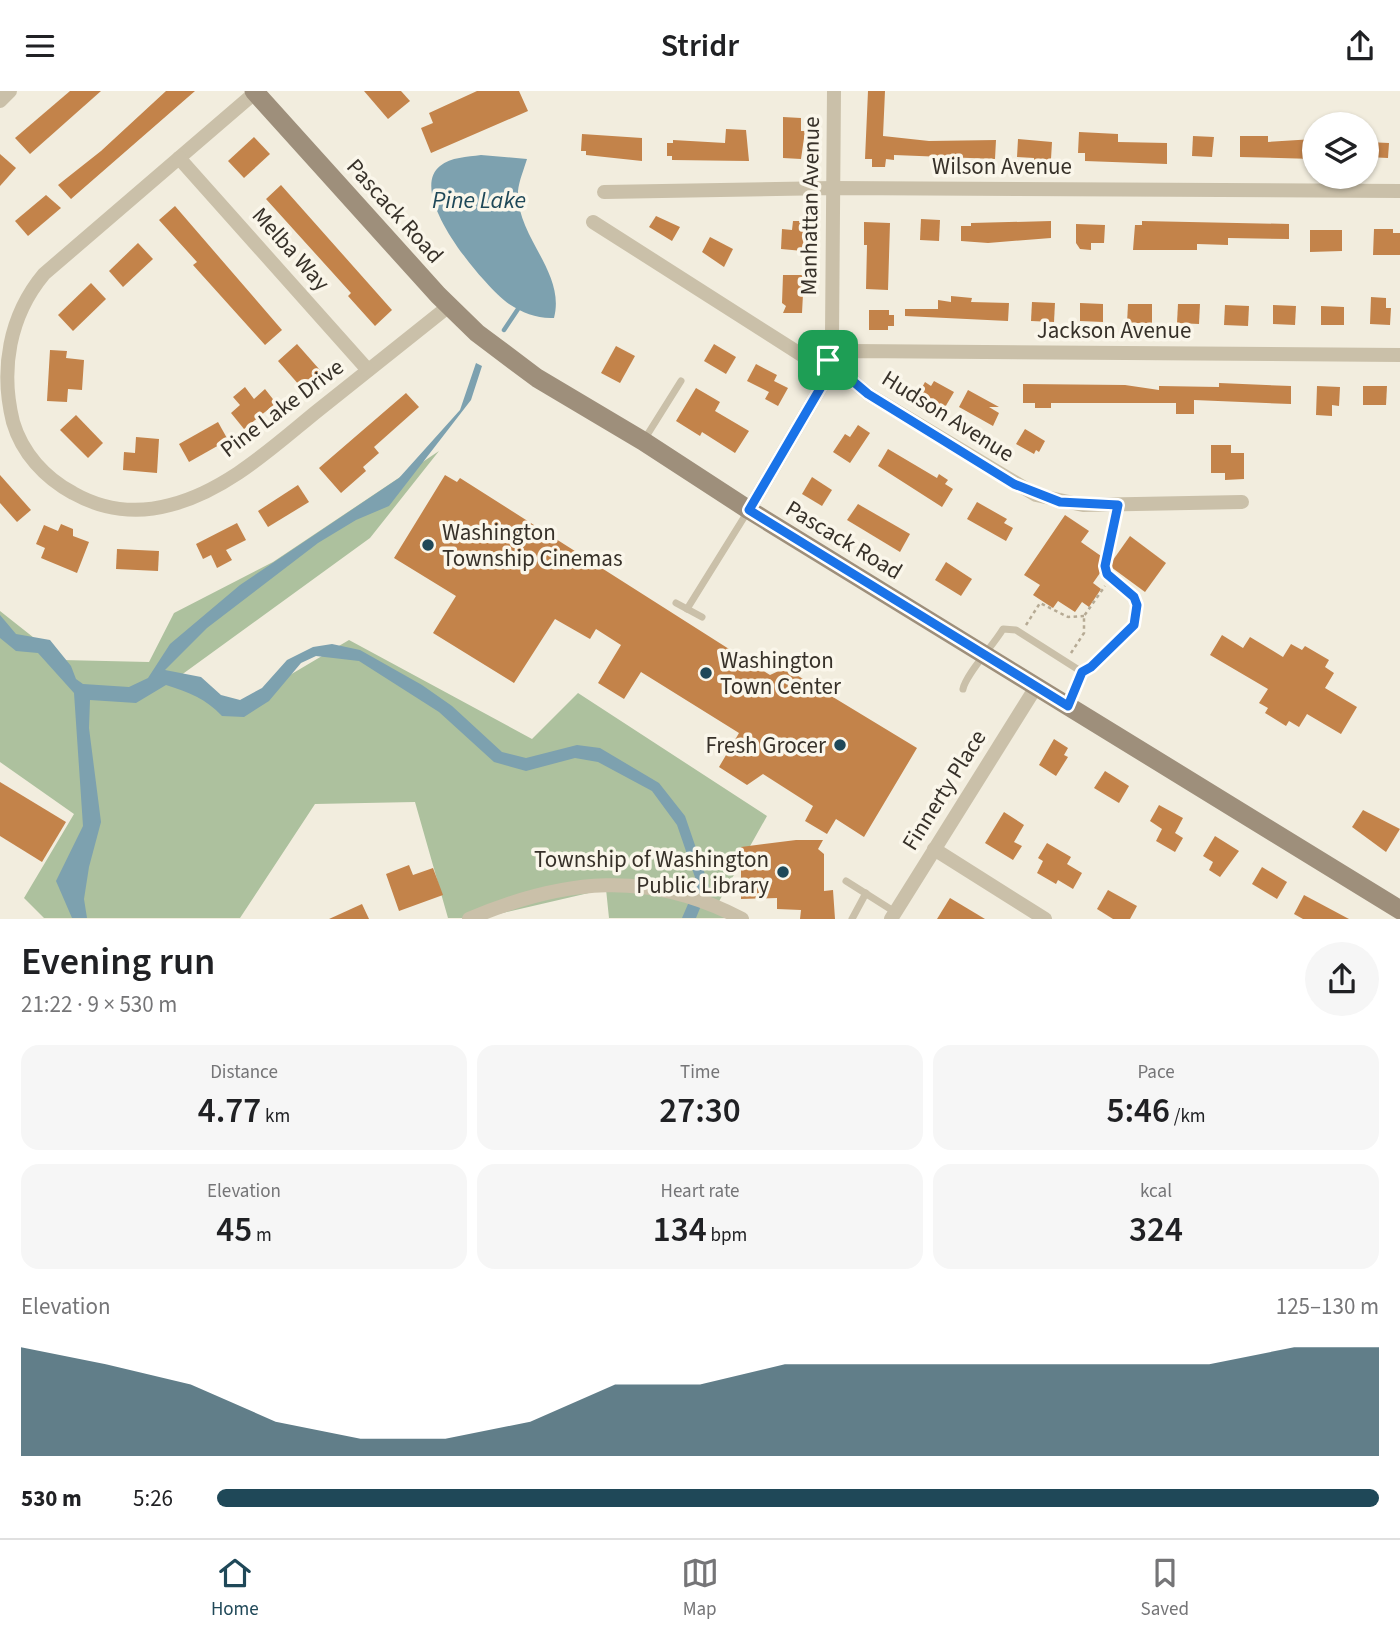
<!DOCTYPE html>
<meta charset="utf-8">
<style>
:root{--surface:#fff;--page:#f6f6f6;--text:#202124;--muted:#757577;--line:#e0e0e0;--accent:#1f4858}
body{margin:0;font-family:"Source Sans 3",sans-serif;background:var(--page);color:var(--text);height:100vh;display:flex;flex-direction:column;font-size:26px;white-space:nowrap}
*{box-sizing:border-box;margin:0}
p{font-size:23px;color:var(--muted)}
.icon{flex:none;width:38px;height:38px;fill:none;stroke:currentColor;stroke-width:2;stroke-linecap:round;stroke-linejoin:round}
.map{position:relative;height:828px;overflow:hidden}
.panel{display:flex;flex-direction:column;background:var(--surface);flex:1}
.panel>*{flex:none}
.buttons{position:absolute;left:1302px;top:21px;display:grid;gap:14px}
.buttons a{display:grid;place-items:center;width:77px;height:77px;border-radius:50%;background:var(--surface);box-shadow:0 2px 5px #0004;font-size:35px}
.pin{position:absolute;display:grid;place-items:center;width:60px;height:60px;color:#fff;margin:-30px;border-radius:14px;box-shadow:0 4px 10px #0006}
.round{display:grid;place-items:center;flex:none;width:74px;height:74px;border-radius:37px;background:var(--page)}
.head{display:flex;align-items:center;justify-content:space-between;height:119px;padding:0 21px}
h1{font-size:38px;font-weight:600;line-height:52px}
.figures{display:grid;grid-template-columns:repeat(3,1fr);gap:10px;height:119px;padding:7px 21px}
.figures div{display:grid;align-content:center;border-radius:18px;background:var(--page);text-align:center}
.figures b{font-size:35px;font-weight:600}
.figures small{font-size:19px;font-weight:400}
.figures p{font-size:19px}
.chart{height:196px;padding:14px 21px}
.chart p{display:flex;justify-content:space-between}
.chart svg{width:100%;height:126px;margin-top:7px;fill:var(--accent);opacity:.7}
ul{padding:0 21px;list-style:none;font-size:23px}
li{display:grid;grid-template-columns:112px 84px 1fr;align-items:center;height:52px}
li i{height:18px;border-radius:9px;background:var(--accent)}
header{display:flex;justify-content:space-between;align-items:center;height:91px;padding:0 21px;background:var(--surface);font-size:32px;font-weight:600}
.tab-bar{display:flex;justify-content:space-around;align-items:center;height:98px;border-top:2px solid var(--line);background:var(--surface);font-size:19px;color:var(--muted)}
.tab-bar a{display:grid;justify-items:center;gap:4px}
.tab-bar .active{color:var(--accent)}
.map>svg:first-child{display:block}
</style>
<header><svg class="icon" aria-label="menu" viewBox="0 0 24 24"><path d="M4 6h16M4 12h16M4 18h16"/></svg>Stridr<svg class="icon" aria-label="share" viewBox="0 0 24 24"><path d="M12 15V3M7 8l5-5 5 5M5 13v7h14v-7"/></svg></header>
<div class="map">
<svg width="1400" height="828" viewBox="0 0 1400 828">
<rect width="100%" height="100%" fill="#f2edde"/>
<path fill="#adc19e" d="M439 360 370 447 173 590 236 616 349 549 532 648 578 602 767 725 717 814 740 827H609L606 798 481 827H448L415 711 315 713 240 827H44L24 807 74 723 0 671V520L62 569 149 571 174 522 273 471Z"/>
<g fill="#7da1af">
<path d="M481 64 527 68C524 78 519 90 518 100 516 146 566 181 554 227 538 228 523 222 509 213 485 196 405 103 440 75 451 66 467 66 481 64Z"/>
<path d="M476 272 482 275 471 309 389 415 356 429 318 452 207 537 165 579 201 586 221 604 240 609 262 597 287 569 313 556 332 553 360 559 422 594 452 615 502 661 526 667 577 654 600 657 659 692 685 725 709 795 696 827H682L697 792 677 734 652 700 598 671 575 667 526 680 494 671 439 621 359 570 316 565 301 572 269 610 244 626 222 625C206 608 189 601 166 594L136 612 90 609 89 637 101 731 89 776 84 808 87 827H72L56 790 83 735 74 602 38 562 16 560 0 547V524L16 543 50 549 71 575 76 588 83 593 129 596 148 587 170 553 240 494 399 387 460 319Z"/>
</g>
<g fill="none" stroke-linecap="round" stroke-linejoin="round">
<path stroke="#7da1af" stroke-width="4.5" d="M504 239 518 218"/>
</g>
<g fill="#c3834a">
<path d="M70 0H101L30 63 15 47Z"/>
<path d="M166 0H195L71 108 58 94 101 60Z"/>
<path d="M364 0H401L410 10 388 28Z"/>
<path d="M477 0H519L528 20 431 62 421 37 433 32 429 22Z"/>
<path d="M868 0H885L883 45 929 50 996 49 995 68 894 64V69L886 68 885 76H872V68H865Z"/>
<path d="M783 26 801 27V40H805L801 68 783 67Z"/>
<path d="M726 38 746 39 749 70 672 69V65H667V52H673V49L725 52Z"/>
<path d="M1079 41 1118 43V51L1167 52V73L1085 70V62H1078Z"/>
<path d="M582 43 642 47V70L586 64V60H581Z"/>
<path d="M1193 45 1214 46 1212 66 1192 65Z"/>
<path d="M1240 45H1268V51L1314 48V68L1240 66Z"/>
<path d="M254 46 270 63 244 87 228 70Z"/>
<path d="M1018 48 1052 51 1051 68 1034 71V67L1017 66Z"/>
<path d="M1367 51 1389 52 1388 67 1367 66Z"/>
<path d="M0 63 16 77 0 95Z"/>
<path d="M281 94 392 219 375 235 348 205 351 202 266 108Z"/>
<path d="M46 104 61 117 28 145 15 130Z"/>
<path d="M175 115 282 239 265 254 193 174 197 171 159 129Z"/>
<path d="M656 125 680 136 672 150 649 136Z"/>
<path d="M921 128 940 129 939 150 920 149Z"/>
<path d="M793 130H804L803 160 781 158 782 138 792 139Z"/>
<path d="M1051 130V147L988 152 961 150V135H971V132Z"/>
<path d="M1142 130 1289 133V148L1228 147V154L1197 153V159H1133L1135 134H1142Z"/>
<path d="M864 131 890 132 888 199 866 198 867 154H864Z"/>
<path d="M1076 133 1105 134 1104 152H1091V159L1080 158 1076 152Z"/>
<path d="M1374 138H1393V142H1400V164H1373Z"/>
<path d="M1310 139H1342V160L1310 161Z"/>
<path d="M710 146 733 158 724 176 702 161Z"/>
<path d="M138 152 153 168 123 196 109 180Z"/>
<path d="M783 184H804L802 222H783L786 215 782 212Z"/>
<path d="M91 192 106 208 73 240 58 224Z"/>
<path d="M951 205 972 207 971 211 1009 212 1008 230 905 225V218H938V209L951 211Z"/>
<path d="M1371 206 1386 207V217H1391L1390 234 1370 233Z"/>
<path d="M1032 211 1055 212 1054 231 1031 230Z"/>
<path d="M1080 212 1103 213V231L1080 230Z"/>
<path d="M1128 213H1152V232H1127Z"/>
<path d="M1178 213H1200L1199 233 1177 232Z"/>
<path d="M1225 214 1249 215 1248 235 1224 234Z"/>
<path d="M1273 214 1296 215 1295 234 1273 233Z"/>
<path d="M1321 215 1344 216V234H1321Z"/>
<path d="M869 219H889V224H894V235H888V239H869Z"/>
<path d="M297 253 327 287 308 304 278 270Z"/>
<path d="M714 253 736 266 726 283 704 270Z"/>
<path d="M616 255 635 265 620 292 601 282Z"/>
<path d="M50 259 67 260 66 267 84 269 82 299 68 298 67 311 47 310Z"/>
<path d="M756 273 777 284 774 290 788 297 778 315 765 308 769 301 747 290Z"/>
<path d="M934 290 954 301 944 318 918 304 925 291 931 295Z"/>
<path d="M1219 292 1291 295V313L1194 309V323H1176V312H1051V317H1035V312H1023V293L1125 294 1159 299V295L1219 296Z"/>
<path d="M1317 295 1340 296 1339 315 1332 314V325L1316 324Z"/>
<path d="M1363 295H1387L1386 314H1363Z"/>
<path d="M245 296 254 308 265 298 276 312 244 338 231 322 240 314 233 306Z"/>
<path d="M696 297 720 311 715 320 749 340 735 362 702 341 700 345 676 330Z"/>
<path d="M968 299 999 316H989L999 322 993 335 959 316Z"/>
<path d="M406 302 419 316 374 356 379 362 363 376 366 380 341 402 319 377Z"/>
<path d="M76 324 103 352 88 367 60 339Z"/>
<path d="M218 331 228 349 189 371 179 353Z"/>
<path d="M858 334 870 342 850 372 833 361 845 343 850 346Z"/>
<path d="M1025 338 1045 350 1039 361 1036 359 1034 363 1016 353Z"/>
<path d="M136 346 159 348 157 382 123 379 124 361 135 362Z"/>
<path d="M1211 354H1231V362H1244V388L1225 389V382H1211Z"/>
<path d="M888 358 937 387 939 383 948 389 945 393 953 398 942 416 878 375Z"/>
<path d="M0 384 31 419 17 431 0 412Z"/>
<path d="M445 384 457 391 460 387 770 584 785 577 917 657 864 746 836 728 827 743 805 730 813 715 763 683 747 694 719 676 739 642 641 581 624 608 598 592 621 554 596 538 590 548 555 528 514 592 433 542 456 505 394 467Z"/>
<path d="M812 386 832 399 822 415 802 403Z"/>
<path d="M298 394 309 411 268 436 258 420Z"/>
<path d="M977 411 1007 428 1004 432 1013 437 1006 450 967 428Z"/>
<path d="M858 413 910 443 900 461 847 429Z"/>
<path d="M1065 424 1089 440 1081 451 1101 465 1100 482 1093 492 1101 498 1089 516 1082 511 1075 521 1058 510 1053 517 1033 504 1040 494 1024 484Z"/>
<path d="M237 432 246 449 226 459 232 469 217 477 211 464 203 468 196 453Z"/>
<path d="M61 433 73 438V445L89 451 77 482 41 467 45 457 36 453 44 434 58 440Z"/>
<path d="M1130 445 1166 472 1145 501 1111 476 1113 469Z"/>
<path d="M117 458 159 460 158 480 116 478Z"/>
<path d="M946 471 972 488 961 505 935 489Z"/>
<path d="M1222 544 1243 557 1250 546 1283 566 1291 553 1302 559 1305 555 1329 569 1325 576 1334 582 1325 597 1357 616 1341 643 1307 623 1299 636 1289 630 1286 635 1265 622 1268 617 1259 612 1268 598 1210 564Z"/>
<path d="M1054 648 1068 657 1064 664 1068 666 1056 685 1039 674Z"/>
<path d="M1105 680 1129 695 1119 712 1094 697Z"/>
<path d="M0 691 66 731 42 771 0 745Z"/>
<path d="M1159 714 1183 727 1175 742 1183 747 1175 761 1156 750 1162 738 1150 730Z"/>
<path d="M1363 719 1400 738 1386 761 1352 736Z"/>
<path d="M1004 721 1024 734 1014 751 1022 755 1013 769 985 752Z"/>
<path d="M1215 745 1239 760 1220 786 1209 779 1213 771 1203 765Z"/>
<path d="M796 749H823L818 758 824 763V800L833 799 835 828H800L801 819 777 818V807L741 808V756Z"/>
<path d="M1047 752 1071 766 1067 773 1082 782 1073 798 1058 789 1056 793 1037 782 1043 770 1038 767Z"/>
<path d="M409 774 413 784 433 777 443 804 399 820 386 783Z"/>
<path d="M1262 776 1287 791 1277 808 1252 793Z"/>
<path d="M1108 799 1137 815 1130 828H1113L1097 818Z"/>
<path d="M1304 804 1349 828H1303L1294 823Z"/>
<path d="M950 807 985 828H937Z"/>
<path d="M362 813 369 828H329Z"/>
</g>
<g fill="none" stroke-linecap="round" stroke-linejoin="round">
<g stroke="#b6aa94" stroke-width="2.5" stroke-dasharray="3.5 3.5" stroke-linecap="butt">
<path d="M1026 534 1040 512 1068 526 1084 525"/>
<path d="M1071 562 1084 542V525L1105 495"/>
</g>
<g stroke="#cac0a9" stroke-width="7">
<path d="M644 349 681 290"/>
<path d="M676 512 702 526"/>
<path d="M687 518 748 420"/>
<path d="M1082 581 1126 543 1137 526 1134 506 1107 483 1105 475 1118 414"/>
<path d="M963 598C966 583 993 555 1003 538L1016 539 1082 581 1068 614"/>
<path d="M846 790 895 821"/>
<path d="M852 828 866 802"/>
</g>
<g stroke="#cac0a9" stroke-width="14">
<path d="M257 0 44 183C9 225 0 279 13 331 22 362 45 387 73 402 103 419 137 423 170 414 226 400 273 356 316 321 360 286 405 250 449 215"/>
<path d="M0 10 10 0"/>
<path d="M179 67 368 279"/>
<path d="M604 101 833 97 1400 100"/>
<path d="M593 131 808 268 828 269 868 303 1036 404 1083 414 1242 411"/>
<path d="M828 269 852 260 1400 264"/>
<path d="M749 419 821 296 832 244 834 0"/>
<path d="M934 758 1045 828"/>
<path d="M469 828C562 788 649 778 742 828"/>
<path d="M891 828 1036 596"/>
</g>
<path stroke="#9e8f7b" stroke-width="19" d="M254 0 438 204 477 242 537 287 643 350 749 419 1400 819"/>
</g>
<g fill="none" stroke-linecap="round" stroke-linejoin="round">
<g stroke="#fff" stroke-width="14">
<path id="route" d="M828 269 868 303 1014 393 1060 411 1118 414 1105 475 1107 483 1134 506 1137 514 1134 534 1091 576 1082 581 1068 615 749 419 821 296Z"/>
</g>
<use href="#route" stroke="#1a73e8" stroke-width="9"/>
</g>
<g fill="#1f4858" stroke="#faf6ea" stroke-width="2.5">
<circle cx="428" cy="454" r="7"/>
<circle cx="706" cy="582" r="7"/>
<circle cx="840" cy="654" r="7"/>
<circle cx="783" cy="781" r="7"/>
</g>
<g text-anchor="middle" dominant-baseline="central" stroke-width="7" stroke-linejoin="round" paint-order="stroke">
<g font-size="23" fill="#373129" stroke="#faf6ea">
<text x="1002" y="75">Wilson Avenue</text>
<text transform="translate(810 115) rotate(-89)">Manhattan Avenue</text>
<text transform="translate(395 120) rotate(48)">Pascack Road</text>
<text transform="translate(291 158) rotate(48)">Melba Way</text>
<text x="1114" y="239">Jackson Avenue</text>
<text transform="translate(282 317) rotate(-37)">Pine Lake Drive</text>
<text transform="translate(948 325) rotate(32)">Hudson Avenue</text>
<text transform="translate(844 449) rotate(31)">Pascack Road</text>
<text transform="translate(944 699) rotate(-58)">Finnerty Place</text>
</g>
<g font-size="23" fill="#373129" stroke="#faf6ea" text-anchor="start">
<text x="442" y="441">Washington<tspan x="442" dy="26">Township Cinemas</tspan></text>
<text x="720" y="569">Washington<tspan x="720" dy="26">Town Center</tspan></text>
<text x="826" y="654" text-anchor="end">Fresh Grocer</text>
<text x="769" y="768" text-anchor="end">Township of Washington<tspan x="769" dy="26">Public Library</tspan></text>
</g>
<g font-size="24" font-style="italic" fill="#1f4858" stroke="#faf6ea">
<text x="479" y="109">Pine Lake</text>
</g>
</g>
</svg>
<div class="buttons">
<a><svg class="icon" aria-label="layers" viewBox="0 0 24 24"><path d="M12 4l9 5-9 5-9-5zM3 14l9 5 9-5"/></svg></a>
</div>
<div class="pin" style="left:828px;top:269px;background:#1e9e55"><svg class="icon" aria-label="arrive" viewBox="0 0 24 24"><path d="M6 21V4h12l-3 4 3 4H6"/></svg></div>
</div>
<section class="panel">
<div class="head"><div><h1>Evening run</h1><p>21:22 · 9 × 530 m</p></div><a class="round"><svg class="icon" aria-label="share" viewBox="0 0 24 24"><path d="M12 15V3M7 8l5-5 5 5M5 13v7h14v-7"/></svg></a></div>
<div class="figures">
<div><p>Distance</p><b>4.77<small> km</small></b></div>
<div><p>Time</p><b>27:30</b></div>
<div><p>Pace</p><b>5:46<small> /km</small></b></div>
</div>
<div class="figures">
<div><p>Elevation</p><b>45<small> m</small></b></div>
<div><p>Heart rate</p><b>134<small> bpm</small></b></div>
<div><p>kcal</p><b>324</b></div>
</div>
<div class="chart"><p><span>Elevation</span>125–130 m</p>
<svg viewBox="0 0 160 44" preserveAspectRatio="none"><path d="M0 44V6L10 12L20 19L30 32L40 38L50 38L60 32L70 19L80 19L90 12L100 12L110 12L120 12L130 12L140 12L150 6L160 6V44z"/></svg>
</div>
<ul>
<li><b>530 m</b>5:26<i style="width:100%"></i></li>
</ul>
</section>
<nav class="tab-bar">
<a class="active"><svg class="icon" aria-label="home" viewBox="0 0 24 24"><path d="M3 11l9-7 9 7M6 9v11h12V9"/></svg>Home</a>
<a><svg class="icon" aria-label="map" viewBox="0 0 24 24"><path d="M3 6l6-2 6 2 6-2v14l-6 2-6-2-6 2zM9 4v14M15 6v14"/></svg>Map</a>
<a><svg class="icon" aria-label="saved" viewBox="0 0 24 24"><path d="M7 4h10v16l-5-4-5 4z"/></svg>Saved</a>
</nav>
